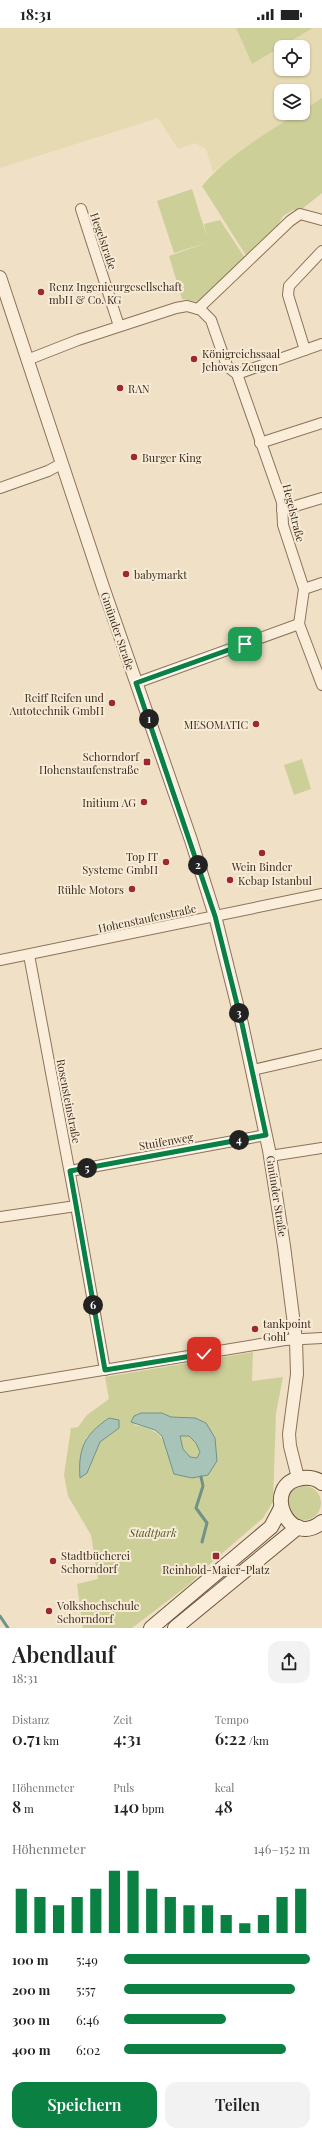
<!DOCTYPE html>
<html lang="de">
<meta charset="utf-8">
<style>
:root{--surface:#fff;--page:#f2f2f2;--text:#222;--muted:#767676;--accent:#0b8043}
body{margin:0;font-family:"Playfair Display",serif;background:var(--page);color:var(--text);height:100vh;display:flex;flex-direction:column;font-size:15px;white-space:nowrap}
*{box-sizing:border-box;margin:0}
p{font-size:13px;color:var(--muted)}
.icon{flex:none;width:22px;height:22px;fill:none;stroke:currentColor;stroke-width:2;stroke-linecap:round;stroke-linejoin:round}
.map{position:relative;height:1600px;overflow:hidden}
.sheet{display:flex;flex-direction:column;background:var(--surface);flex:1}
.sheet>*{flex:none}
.fabs{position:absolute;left:274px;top:12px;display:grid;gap:8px}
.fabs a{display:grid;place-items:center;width:36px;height:36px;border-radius:8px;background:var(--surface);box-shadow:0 1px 3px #0004;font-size:20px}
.pin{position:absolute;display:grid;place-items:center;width:34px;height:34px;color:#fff;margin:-17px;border-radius:8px;box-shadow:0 2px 6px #0006}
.km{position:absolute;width:20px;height:20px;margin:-10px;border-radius:50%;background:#222;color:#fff;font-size:11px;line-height:20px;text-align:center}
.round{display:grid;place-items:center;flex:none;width:42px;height:42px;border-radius:12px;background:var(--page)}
.summary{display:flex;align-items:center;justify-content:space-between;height:68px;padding:0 12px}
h1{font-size:22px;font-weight:600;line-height:30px}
.figures{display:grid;grid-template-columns:repeat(3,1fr);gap:6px;height:68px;padding:4px 12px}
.figures div{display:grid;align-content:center}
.figures b{font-size:17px;font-weight:600}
.figures small{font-size:11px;font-weight:400}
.figures p{font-size:11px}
.chart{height:112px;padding:8px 12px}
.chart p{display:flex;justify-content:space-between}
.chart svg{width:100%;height:72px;margin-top:4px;stroke:var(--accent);stroke-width:6}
.button{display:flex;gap:8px;margin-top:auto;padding:8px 12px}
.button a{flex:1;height:46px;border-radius:12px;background:var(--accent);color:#fff;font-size:16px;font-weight:600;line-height:46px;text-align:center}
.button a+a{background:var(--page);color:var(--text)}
ul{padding:0 12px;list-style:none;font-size:13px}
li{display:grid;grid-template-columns:64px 48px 1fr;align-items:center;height:30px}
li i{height:10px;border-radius:5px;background:var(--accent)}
.status{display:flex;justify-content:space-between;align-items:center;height:28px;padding:0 20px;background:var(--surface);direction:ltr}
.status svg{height:11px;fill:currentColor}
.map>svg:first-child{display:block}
</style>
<div class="status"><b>18:31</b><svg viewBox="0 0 49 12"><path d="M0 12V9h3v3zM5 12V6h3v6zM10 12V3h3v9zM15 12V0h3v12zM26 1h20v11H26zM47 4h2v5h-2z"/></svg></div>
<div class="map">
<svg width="322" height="1600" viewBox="0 0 322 1600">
<rect width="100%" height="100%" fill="#f0e0c6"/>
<path fill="#e6dab3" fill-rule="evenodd" d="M0 0H236L252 36 302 6 313 0H322V70L303 82V63H281V85H298L213 144 206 121 195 115 178 121 158 90 0 140ZM281 19H303V41H281Z"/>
<g fill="#cdcf99" fill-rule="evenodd">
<path d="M236 0H313L252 36Z"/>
<path d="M322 70V165L302 181 293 182 283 188 273 205 247 229 202 158C227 128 265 106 298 85H303V82Z"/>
<path d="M192 161 207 209 204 196 220 192 247 233 213 264 197 274 182 271 169 228 209 214 174 225 157 173Z"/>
<path d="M302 731 311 761 294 767 284 737Z"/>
<path d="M253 1324 252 1353 283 1349 276 1385 273 1474 263 1490 203 1542 191 1555 132 1600H83L77 1556 98 1551 91 1507 68 1468 64 1447 71 1400 78 1399 87 1387 109 1371 105 1349ZM162 1385 171 1389 195 1390 208 1447 174 1446C166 1417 167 1402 134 1397ZM109 1390 118 1392 119 1400 100 1414 87 1445 86 1410Z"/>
<path d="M180 1408H189L196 1415 200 1424 197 1430H190L183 1421Z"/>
<circle cx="304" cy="1475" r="17"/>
</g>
<g fill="#a8c4b9" stroke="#6e9387" fill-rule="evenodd">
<path d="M141 1385H162L171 1389 195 1390 206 1395 215 1410 217 1433 208 1447 192 1450 174 1446 162 1408 155 1402 131 1394 134 1388ZM180 1408H189L196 1415 200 1424 197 1430 190 1429 183 1421Z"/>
<path d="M109 1390 119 1392V1400L100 1414 87 1445 80 1450C78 1421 84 1407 109 1390Z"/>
</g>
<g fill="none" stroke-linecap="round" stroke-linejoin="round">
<g stroke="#6e9387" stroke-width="3">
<path d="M201 1449 203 1458 196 1480 207 1495 202 1514"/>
<path d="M0 1588 8 1600"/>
</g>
<g stroke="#8d715b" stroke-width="12">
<g id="minor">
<path d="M81 181 119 298"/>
<path d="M198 281 290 193 300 186 322 192"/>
<path d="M305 322 288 267 289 258 322 223"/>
<path d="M27 332 78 312 176 280 187 278 201 282 211 292 227 338 237 346 282 474 283 497 304 561 299 596 322 657"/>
<path d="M237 346 322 316"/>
<path d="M260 415 322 395"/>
<path d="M0 460 48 443 61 436"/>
<path d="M282 482 322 470"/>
<path d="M304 561 322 555"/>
<path d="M136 655 299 596"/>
<path d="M29 927 76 1178 105 1342"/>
<path d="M0 932 322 866"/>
<path d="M253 1042 322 1026"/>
<path d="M270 1128 322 1120"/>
<path d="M70 1143 266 1107"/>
<path d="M0 1189 76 1178"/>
<path d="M0 1359 285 1312 322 1310"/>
</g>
</g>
<g stroke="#8d715b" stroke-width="14">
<path id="tertiary" d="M0 249 103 559 191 812 215 888 242 996 269 1122 284 1218 296 1312 297 1346 289 1406 290 1418 298 1450"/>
</g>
<g stroke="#6f523e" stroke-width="16">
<g id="secondary">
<path d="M322 1455C316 1450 309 1449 302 1450 260 1456 288 1522 322 1494"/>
<path d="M151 1600 271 1499 281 1480"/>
<path d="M175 1600 298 1499"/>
</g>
</g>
<use href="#minor" stroke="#faeeda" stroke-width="10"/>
<use href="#tertiary" stroke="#faeeda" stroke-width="12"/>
<use href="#secondary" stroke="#faeeda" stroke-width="14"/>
</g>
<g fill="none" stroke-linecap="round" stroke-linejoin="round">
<g stroke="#fff" stroke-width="8">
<path id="route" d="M204 1326 105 1342 70 1143 266 1107 242 996 215 888 136 655 245 616"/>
</g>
<use href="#route" stroke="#0b8043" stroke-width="5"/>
</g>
<g fill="#9e2832" stroke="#f7ebd6" stroke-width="1.5">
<circle cx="41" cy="264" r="4"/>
<circle cx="194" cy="331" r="4"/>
<circle cx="120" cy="360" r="4"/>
<circle cx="134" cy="429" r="4"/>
<circle cx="126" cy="546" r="4"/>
<circle cx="112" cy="675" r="4"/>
<circle cx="256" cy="696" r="4"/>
<rect x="143" y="730" width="8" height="8" rx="2"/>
<circle cx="144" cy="774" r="4"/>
<circle cx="262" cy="825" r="4"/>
<circle cx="166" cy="834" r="4"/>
<circle cx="230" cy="852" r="4"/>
<circle cx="132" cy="861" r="4"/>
<circle cx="255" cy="1301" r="4"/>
<rect x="212" y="1524" width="8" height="8" rx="2"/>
<circle cx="53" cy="1533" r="4"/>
<circle cx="49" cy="1583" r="4"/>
</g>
<g text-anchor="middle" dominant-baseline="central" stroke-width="4" stroke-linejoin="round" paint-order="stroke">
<g font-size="11" fill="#3c2b1f" stroke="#f7ebd6">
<text transform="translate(104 213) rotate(71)">Hegelstraße</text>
<text transform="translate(294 485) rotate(76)">Hegelstraße</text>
<text transform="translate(118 603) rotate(71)">Gmünder Straße</text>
<text transform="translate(147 890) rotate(-12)">Hohenstaufenstraße</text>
<text transform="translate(69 1073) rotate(79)">Rosensteinstraße</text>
<text transform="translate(166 1113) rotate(-10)">Stuifenweg</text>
<text transform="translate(277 1168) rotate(81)">Gmünder Straße</text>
</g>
<g font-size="11" fill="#3c2b1f" stroke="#f7ebd6" text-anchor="start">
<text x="49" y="258">Renz Ingenieurgesellschaft<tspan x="49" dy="13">mbH &amp; Co. KG</tspan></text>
<text x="202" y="325">Königreichssaal<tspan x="202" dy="13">Jehovas Zeugen</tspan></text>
<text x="128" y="360">RAN</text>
<text x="142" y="429">Burger King</text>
<text x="134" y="546">babymarkt</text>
<text x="104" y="669" text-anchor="end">Reiff Reifen und<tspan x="104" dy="13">Autotechnik GmbH</tspan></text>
<text x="248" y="696" text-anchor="end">MESOMATIC</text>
<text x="139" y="728" text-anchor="end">Schorndorf<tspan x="139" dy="13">Hohenstaufenstraße</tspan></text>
<text x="136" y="774" text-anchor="end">Initium AG</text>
<text x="158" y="828" text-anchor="end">Top IT<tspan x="158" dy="13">Systeme GmbH</tspan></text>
<text x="262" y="838" text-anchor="middle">Wein Binder</text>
<text x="238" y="852">Kebap Istanbul</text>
<text x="124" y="861" text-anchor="end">Rühle Motors</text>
<text x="263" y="1295">tankpoint<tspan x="263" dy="13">Gohl</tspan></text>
<text x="61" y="1527">Stadtbücherei<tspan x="61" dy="13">Schorndorf</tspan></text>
<text x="216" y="1541" text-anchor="middle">Reinhold-Maier-Platz</text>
<text x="57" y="1577">Volkshochschule<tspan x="57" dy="13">Schorndorf</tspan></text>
</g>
<g font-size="11" font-style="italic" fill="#505925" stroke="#f7ebd6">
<text x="153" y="1504">Stadtpark</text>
</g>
</g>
</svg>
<div class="fabs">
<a><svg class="icon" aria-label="locate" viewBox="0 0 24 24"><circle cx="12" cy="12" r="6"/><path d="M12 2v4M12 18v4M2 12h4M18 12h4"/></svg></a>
<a><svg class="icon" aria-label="layers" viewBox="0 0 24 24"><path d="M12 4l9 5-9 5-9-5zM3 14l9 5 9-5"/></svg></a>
</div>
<div class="pin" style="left:245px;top:616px;background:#1e9e55"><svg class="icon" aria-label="arrive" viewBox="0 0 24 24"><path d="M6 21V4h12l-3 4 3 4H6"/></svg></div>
<div class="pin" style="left:204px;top:1326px;background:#d93025"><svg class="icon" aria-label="check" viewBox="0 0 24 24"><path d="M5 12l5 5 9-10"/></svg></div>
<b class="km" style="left:149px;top:691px">1</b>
<b class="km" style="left:198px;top:837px">2</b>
<b class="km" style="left:239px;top:985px">3</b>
<b class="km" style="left:239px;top:1112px">4</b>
<b class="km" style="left:87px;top:1140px">5</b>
<b class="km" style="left:93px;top:1277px">6</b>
</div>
<section class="sheet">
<div class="summary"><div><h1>Abendlauf</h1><p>18:31</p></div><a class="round"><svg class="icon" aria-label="share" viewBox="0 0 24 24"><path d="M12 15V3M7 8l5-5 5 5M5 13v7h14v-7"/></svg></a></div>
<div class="figures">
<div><p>Distanz</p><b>0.71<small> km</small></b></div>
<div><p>Zeit</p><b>4:31</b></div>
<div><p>Tempo</p><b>6:22<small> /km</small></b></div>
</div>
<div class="figures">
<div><p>Höhenmeter</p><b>8<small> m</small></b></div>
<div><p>Puls</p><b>140<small> bpm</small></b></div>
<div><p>kcal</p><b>48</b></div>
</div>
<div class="chart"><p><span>Höhenmeter</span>146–152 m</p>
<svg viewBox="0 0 160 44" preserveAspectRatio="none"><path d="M5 44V17M15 44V22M25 44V27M35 44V22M45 44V17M55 44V6M65 44V6M75 44V17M85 44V22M95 44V27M105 44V27M115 44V33M125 44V38M135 44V33M145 44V22M155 44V17"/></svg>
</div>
<ul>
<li><b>100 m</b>5:49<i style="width:100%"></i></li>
<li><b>200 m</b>5:57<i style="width:92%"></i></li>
<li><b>300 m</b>6:46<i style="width:55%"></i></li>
<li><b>400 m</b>6:02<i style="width:87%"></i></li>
</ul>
<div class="button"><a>Speichern</a><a>Teilen</a></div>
</section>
